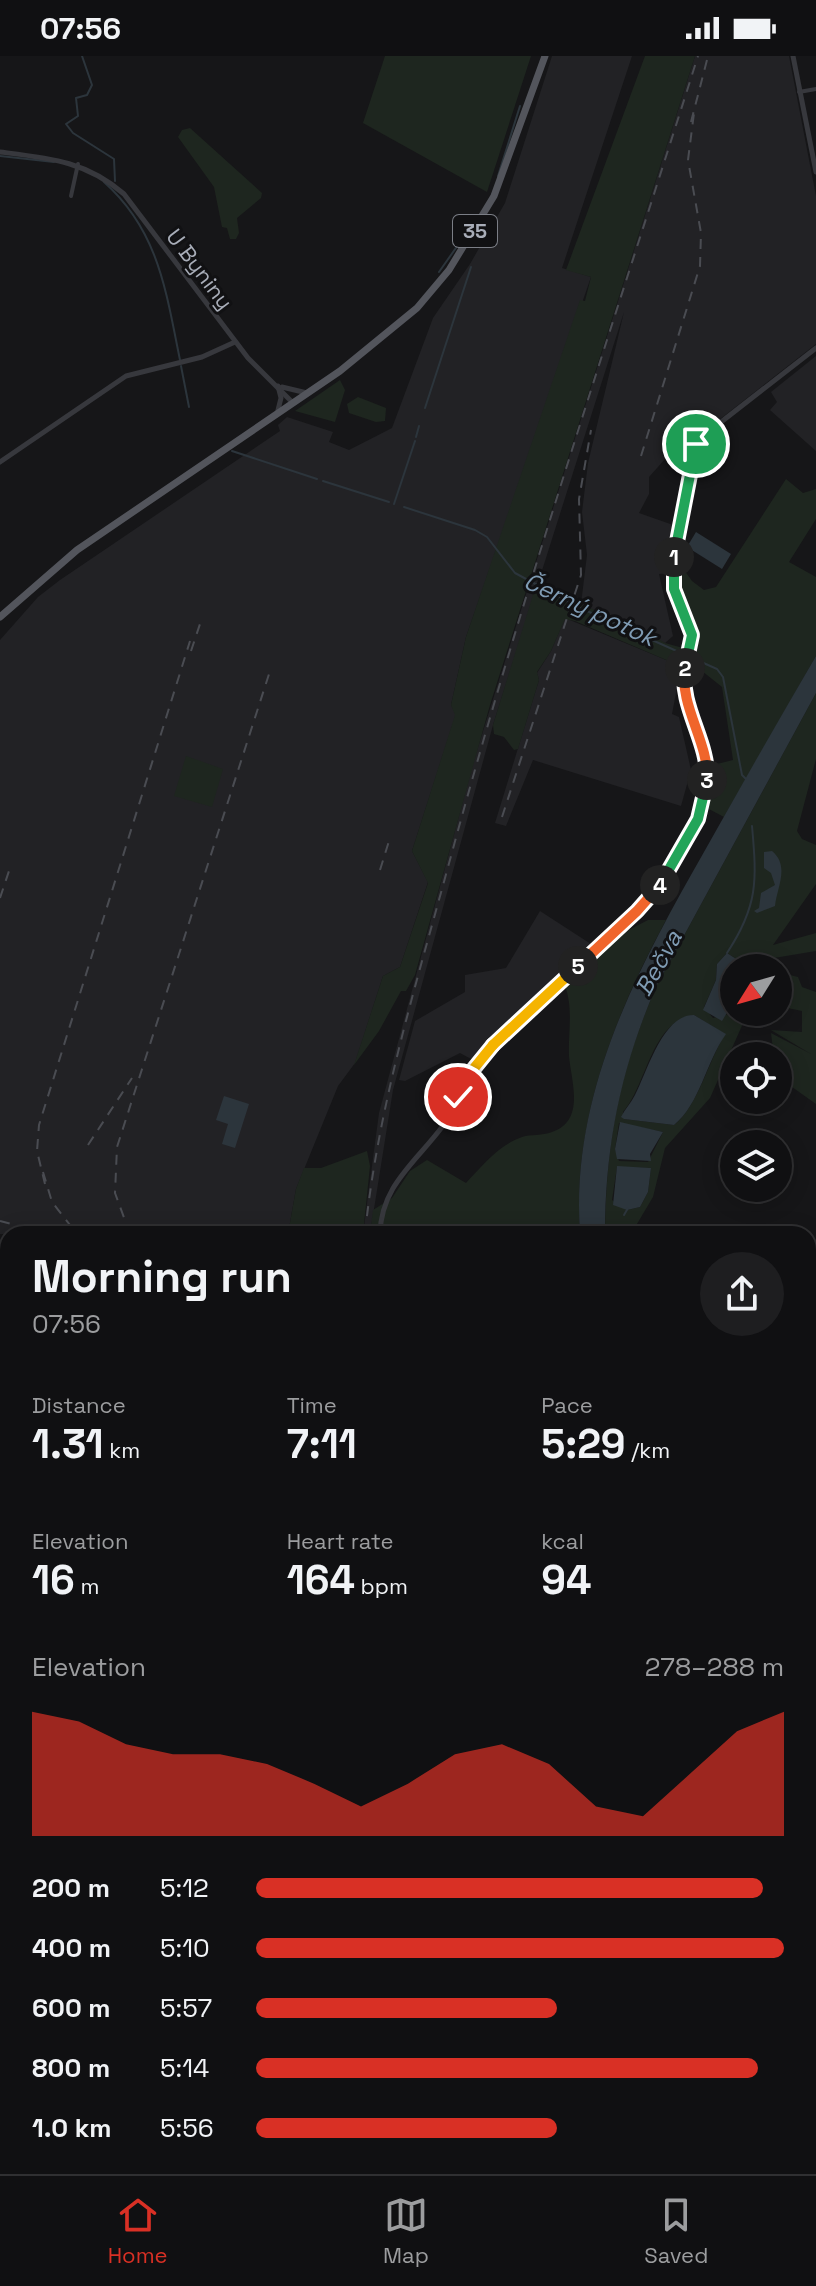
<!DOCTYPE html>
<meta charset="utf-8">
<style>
:root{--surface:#101012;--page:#1e1e20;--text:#f1f3f6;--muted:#9c9d9f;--line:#303032;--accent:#d93025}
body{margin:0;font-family:"Space Grotesk",sans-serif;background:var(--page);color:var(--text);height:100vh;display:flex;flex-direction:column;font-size:30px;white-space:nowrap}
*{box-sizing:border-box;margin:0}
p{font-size:26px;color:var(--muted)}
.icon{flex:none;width:44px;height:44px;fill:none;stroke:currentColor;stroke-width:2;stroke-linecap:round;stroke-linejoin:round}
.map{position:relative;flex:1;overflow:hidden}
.side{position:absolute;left:0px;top:1170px;width:816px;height:948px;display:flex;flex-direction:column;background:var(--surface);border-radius:24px 24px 0 0;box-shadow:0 4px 20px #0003,0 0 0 2px var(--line)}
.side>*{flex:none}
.needle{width:52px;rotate:233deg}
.controls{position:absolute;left:720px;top:898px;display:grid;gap:16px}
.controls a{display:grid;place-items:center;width:72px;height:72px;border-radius:50%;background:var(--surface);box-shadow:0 4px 20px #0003,0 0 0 2px var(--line);font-size:40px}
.pin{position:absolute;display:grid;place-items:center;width:68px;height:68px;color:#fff;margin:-34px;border:4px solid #fff;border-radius:50%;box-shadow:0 2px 8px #0007}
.km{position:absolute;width:40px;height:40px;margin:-20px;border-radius:50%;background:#222;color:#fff;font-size:22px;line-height:40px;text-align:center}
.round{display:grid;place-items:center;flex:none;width:84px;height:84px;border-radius:42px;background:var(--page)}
.summary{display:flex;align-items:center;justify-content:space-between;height:136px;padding:0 32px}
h1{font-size:44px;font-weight:700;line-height:60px}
.stats{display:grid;grid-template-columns:repeat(3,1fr);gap:12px;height:136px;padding:8px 32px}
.stats div{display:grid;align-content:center}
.stats b{font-size:40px;font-weight:700}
.stats small{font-size:22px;font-weight:400}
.stats p{font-size:22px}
.chart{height:224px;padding:16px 32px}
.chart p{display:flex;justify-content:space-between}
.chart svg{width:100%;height:144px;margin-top:8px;fill:var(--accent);opacity:.7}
ul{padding:0 32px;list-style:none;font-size:26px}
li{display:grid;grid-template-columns:128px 96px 1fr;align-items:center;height:60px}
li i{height:20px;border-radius:10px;background:var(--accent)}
.status{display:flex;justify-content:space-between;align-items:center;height:56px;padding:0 40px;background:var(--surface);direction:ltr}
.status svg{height:22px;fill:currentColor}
.dock{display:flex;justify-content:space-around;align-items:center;height:112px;border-top:2px solid var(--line);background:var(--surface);font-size:22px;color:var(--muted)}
.dock a{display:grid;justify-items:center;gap:4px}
.dock .on{color:var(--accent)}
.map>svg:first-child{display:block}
</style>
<div class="status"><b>07:56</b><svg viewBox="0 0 49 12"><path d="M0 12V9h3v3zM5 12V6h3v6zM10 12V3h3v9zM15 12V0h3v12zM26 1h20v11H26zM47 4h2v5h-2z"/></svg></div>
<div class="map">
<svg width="816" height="2118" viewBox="0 0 816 2118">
<rect width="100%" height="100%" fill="#161618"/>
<g fill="#222225">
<path d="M552 0H632L562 212 591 221 466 581 451 649 456 658 412 795 428 826 400 911 383 920 355 1007 338 1030 296 1133 288 1178H0V584L38 541 60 524 280 375 278 369 287 361 333 376 329 386 349 394 392 372 433 262 470 208 505 147Z"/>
<path d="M695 0H789L816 140V288L692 385 674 393 649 421V438L639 457 676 470 668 517 659 518 673 580 665 587 581 548 587 499 582 456 588 407 624 256 493 669 393 1034 370 1178H363L379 1057 474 704Z"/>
<path d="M816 300V395L770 354 777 346 771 336Z"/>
<path d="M565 562 671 606 679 621 672 658 679 661 691 714 681 750 533 704 506 770 495 767 539 624 537 617 551 595Z"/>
<path d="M540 855 594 890 473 1004 460 997 405 1025 399 1024 415 965 465 936V919L506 912Z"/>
<path d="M8 1359V1476L0 1477V1360Z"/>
</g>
<g fill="#1e261f" fill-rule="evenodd">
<path d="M385 0H531L487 136 363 67Z"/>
<path d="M645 0H695L490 649 415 919 406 935H401L379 975 354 1009 383 920 400 911 428 827 412 795 455 659 451 649 466 581 580 244 585 245 591 221 566 214Z"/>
<path d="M190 72 262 137 261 142 237 162 239 177 236 183H230L227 172 222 171 214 131 178 81 182 74Z"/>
<path d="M340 324 345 334 335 366 295 355Z"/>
<path d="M358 341 386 352 385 365 376 366 349 357 347 348Z"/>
<path d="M786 423 803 437 816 433V463L789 506 816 521V600L724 761 707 752 713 709 733 704 722 631 697 611 671 606 575 565 565 563 551 595 537 616 539 624 518 693 514 694 504 681 494 678 493 669 536 529 651 578 665 587 683 592 689 585C689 557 673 532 677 504L692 525 704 534 716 531Z"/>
<path d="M816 637V703L797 775 802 783 816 789V828L773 889 816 877V895L774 902 768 912H750L727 897 717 908 716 924 704 951 713 962 728 958 734 945V956H748L710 1042 665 1092 653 1141 631 1178H605C606 1086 619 1016 656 931ZM694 959 725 978C708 1006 698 1050 674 1069L624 1063 623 1056C647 1029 651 965 694 959ZM619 1067 663 1076 648 1106 619 1105 615 1093ZM617 1111 651 1112 648 1136 640 1151 627 1154 612 1144Z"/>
<path d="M186 700 223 713 212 751 174 740Z"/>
<path d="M648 864H666C614 961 572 1066 580 1178H370L373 1154 392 1142 410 1115 427 1104 466 1127C482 1110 499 1089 522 1081 531 1078 542 1080 552 1076 586 1064 571 1025 569 1000 568 975 574 952 564 927L623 877Z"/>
<path d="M790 919 798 921 802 931 816 936V1048L778 1021 776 1000 779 997 773 994 771 977 811 998 771 974 802 976V955L778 950V935Z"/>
<path d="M367 1095 370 1110 363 1178H288L296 1133 304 1112H321Z"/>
<path d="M0 1478H8V1617L0 1618Z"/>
<path d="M816 1842V1968C802 1932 803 1879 816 1842Z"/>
</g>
<g fill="#2c353c">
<path d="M696 476 731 498 722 513 687 491Z"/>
<path d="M816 600V637L656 931C621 1012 605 1090 605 1178H580C570 1037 637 914 704 796 741 730 778 665 816 600Z"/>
<path d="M772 795C790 810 777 831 775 850L757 857 754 855 759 852 761 837 775 829 771 817 764 812V796Z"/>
<path d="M727 897 750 912H734V945L722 965 703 954 716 924 717 908Z"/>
<path d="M694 959 726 978C706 1006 700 1048 674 1069L624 1063 621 1061C625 1053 631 1047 635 1039 647 1016 663 958 694 959Z"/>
<path d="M224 1040 249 1048 235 1092 222 1088 228 1068 216 1064Z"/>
<path d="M620 1066 663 1076 650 1098 651 1105 617 1103 615 1093Z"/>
<path d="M617 1110 651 1112 648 1136 640 1151 627 1154 613 1149Z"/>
<path d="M808 1700 816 1716V1842L808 1865 812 1782Z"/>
</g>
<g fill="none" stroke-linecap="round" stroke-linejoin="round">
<g stroke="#2c353c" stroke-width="2">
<path d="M82 0 92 29 87 39 76 42 78 60 66 68 73 77 114 103 115 125"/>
<path d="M0 100 54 106"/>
<path d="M498 120 520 50"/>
<path d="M104 126C159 175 166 236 180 304"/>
<path d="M439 216 458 189"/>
<path d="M181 310 189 351"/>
<path d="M425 352 471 211"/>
<path d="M416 381 419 370"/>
<path d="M232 395 317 423"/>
<path d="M323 425 389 446"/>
<path d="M394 448 415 385"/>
<path d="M404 451 475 474 487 481 515 517 578 551 717 613 723 621 742 719 746 723"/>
<path d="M727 897C758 850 757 825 752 770"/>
<path d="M624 1159 628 1152"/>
<path d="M445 1178 492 1169 528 1178"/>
<path d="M0 1247 8 1249"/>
<path d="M0 1275 8 1274"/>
<path d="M808 1524 816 1521"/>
<path d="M0 1884H2"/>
<path d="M90 2110V2118"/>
<path d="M401 2110 403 2118"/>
</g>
<g stroke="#37383d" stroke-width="4">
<path d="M799 36 816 33"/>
<path d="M71 140 78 108"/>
<path d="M0 1890 8 1886"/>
</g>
<g stroke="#37383d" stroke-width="5">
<path d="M793 0 816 116"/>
<path d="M0 96C49 102 86 105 124 138L248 302 293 347"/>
<path d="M282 331 307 337"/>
<path d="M278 354 281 342 278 330"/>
<path d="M0 406 126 320 202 301 235 286"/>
<path d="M380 1178C381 1130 415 1107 442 1071 459 1049 465 1021 484 999 550 923 680 848 703 746 716 692 687 675 684 629 683 611 695 594 692 576 688 555 674 541 672 519L691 404 698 384 816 292"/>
<path d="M0 1283H8"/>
<path d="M0 1857 8 1871"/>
<path d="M676 2110 700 2118"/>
<path d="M240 2114 257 2110"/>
<path d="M49 2118 50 2110"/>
</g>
<g stroke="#53555c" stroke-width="7">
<path d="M0 561 77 494 340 315 417 252 449 214 494 140 545 0"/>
<path d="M238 2110 240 2118"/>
<path d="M216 2118 218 2110"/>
</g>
<g stroke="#5b5e65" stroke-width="8">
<path d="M0 1813 8 1826"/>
<path d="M0 1826 8 1839"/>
<path d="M113 2110 114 2118"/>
</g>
<g stroke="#4a4c52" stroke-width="2" stroke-dasharray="10 8" stroke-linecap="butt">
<path d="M691 66 708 0"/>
<path d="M641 400 700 210 701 177 688 104 694 57"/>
<path d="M191 595 202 562"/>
<path d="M502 761 581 519 579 443 591 374"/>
<path d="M380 814 389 785"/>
<path d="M0 842 9 815"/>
<path d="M88 1089 132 1022"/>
<path d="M43 1116 52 1146 77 1178"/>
<path d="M45 1128 37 1095 39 1069 190 585"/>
<path d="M0 1165 49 1178"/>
<path d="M130 1178 115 1137 117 1091 270 615"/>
<path d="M365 1178C378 1049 417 926 451 800 524 531 614 266 698 0"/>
<path d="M408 2110 410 2118"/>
</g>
</g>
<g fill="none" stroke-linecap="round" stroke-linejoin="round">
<g stroke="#fff" stroke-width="16">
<path id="split-1" d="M674 501 696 388"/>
</g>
<g stroke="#fff" stroke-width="16">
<path id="split-2" d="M674 501V533L692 579 685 612"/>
</g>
<g stroke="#fff" stroke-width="16">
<path id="split-3" d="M685 612C679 651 709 685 707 724"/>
</g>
<g stroke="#fff" stroke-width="16">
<path id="split-4" d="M660 829 698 763 707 724"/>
</g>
<g stroke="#fff" stroke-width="16">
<path id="split-5" d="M578 910 637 855 660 829"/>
</g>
<g stroke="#fff" stroke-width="16">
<path id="split-6" d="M493 989 578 910"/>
</g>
<g stroke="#fff" stroke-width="16">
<path id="split-7" d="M458 1041 471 1016 493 989"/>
</g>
<use href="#split-1" stroke="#22a559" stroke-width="10"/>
<use href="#split-2" stroke="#22a559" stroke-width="10"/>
<use href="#split-3" stroke="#f0652b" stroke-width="10"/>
<use href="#split-4" stroke="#22a559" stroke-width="10"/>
<use href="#split-5" stroke="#f0652b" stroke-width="10"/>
<use href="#split-6" stroke="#f5b400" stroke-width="10"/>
<use href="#split-7" stroke="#f5b400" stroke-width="10"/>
</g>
<g text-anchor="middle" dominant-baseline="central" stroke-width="6" stroke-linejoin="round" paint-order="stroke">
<rect fill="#111113" stroke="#7b7e86" stroke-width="2" x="453" y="159" width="44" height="32" rx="6"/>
<g font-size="20" font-weight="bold" fill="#a8adb8">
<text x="475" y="175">35</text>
</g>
<g font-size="22" fill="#a8adb8" stroke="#111113">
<text transform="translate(200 213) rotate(53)">U Byniny</text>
</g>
<g font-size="24" font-style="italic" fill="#7f9bb3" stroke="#111113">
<text transform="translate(590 553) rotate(25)">Černý potok</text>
<text transform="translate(658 907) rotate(-61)">Bečva</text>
</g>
</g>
</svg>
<div class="controls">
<a><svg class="needle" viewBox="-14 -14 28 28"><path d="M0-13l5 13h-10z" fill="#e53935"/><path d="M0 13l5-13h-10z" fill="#9c9d9f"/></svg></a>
<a><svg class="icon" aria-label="locate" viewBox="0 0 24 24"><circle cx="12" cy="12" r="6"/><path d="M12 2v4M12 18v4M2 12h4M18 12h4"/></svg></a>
<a><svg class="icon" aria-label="layers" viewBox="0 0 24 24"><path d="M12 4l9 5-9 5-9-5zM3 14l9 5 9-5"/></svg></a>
</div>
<div class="pin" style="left:696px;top:388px;background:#1e9e55"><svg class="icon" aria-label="arrive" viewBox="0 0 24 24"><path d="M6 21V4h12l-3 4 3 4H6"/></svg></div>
<div class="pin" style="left:458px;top:1041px;background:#d93025"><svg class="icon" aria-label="check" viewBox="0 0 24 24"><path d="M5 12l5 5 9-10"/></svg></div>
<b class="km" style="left:674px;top:501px">1</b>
<b class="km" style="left:685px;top:612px">2</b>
<b class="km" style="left:707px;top:724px">3</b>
<b class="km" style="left:660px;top:829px">4</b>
<b class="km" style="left:578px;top:910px">5</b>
<section class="side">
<div class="summary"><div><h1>Morning run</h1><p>07:56</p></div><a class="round"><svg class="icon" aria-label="share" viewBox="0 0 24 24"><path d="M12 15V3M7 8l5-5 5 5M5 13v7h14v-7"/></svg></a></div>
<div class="stats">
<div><p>Distance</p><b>1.31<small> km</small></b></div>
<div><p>Time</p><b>7:11</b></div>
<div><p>Pace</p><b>5:29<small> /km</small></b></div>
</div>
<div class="stats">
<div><p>Elevation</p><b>16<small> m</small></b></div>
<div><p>Heart rate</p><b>164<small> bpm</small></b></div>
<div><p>kcal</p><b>94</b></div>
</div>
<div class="chart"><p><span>Elevation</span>278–288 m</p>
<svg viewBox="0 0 160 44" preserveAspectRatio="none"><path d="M0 44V6L10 9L20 16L30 19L40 19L50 22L60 28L70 35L80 28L90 19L100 16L110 22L120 35L130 38L140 25L150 12L160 6V44z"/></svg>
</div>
<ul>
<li><b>200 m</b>5:12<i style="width:96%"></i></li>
<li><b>400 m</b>5:10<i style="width:100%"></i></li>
<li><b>600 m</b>5:57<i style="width:57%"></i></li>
<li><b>800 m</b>5:14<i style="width:95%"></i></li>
<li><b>1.0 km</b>5:56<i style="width:57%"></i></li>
</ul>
</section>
</div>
<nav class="dock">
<a class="on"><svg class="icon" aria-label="home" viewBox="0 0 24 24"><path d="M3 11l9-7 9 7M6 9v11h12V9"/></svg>Home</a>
<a><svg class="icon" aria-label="map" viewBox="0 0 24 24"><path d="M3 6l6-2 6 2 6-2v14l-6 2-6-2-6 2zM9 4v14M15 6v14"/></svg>Map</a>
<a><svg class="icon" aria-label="saved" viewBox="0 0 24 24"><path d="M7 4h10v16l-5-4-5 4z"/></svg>Saved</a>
</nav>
